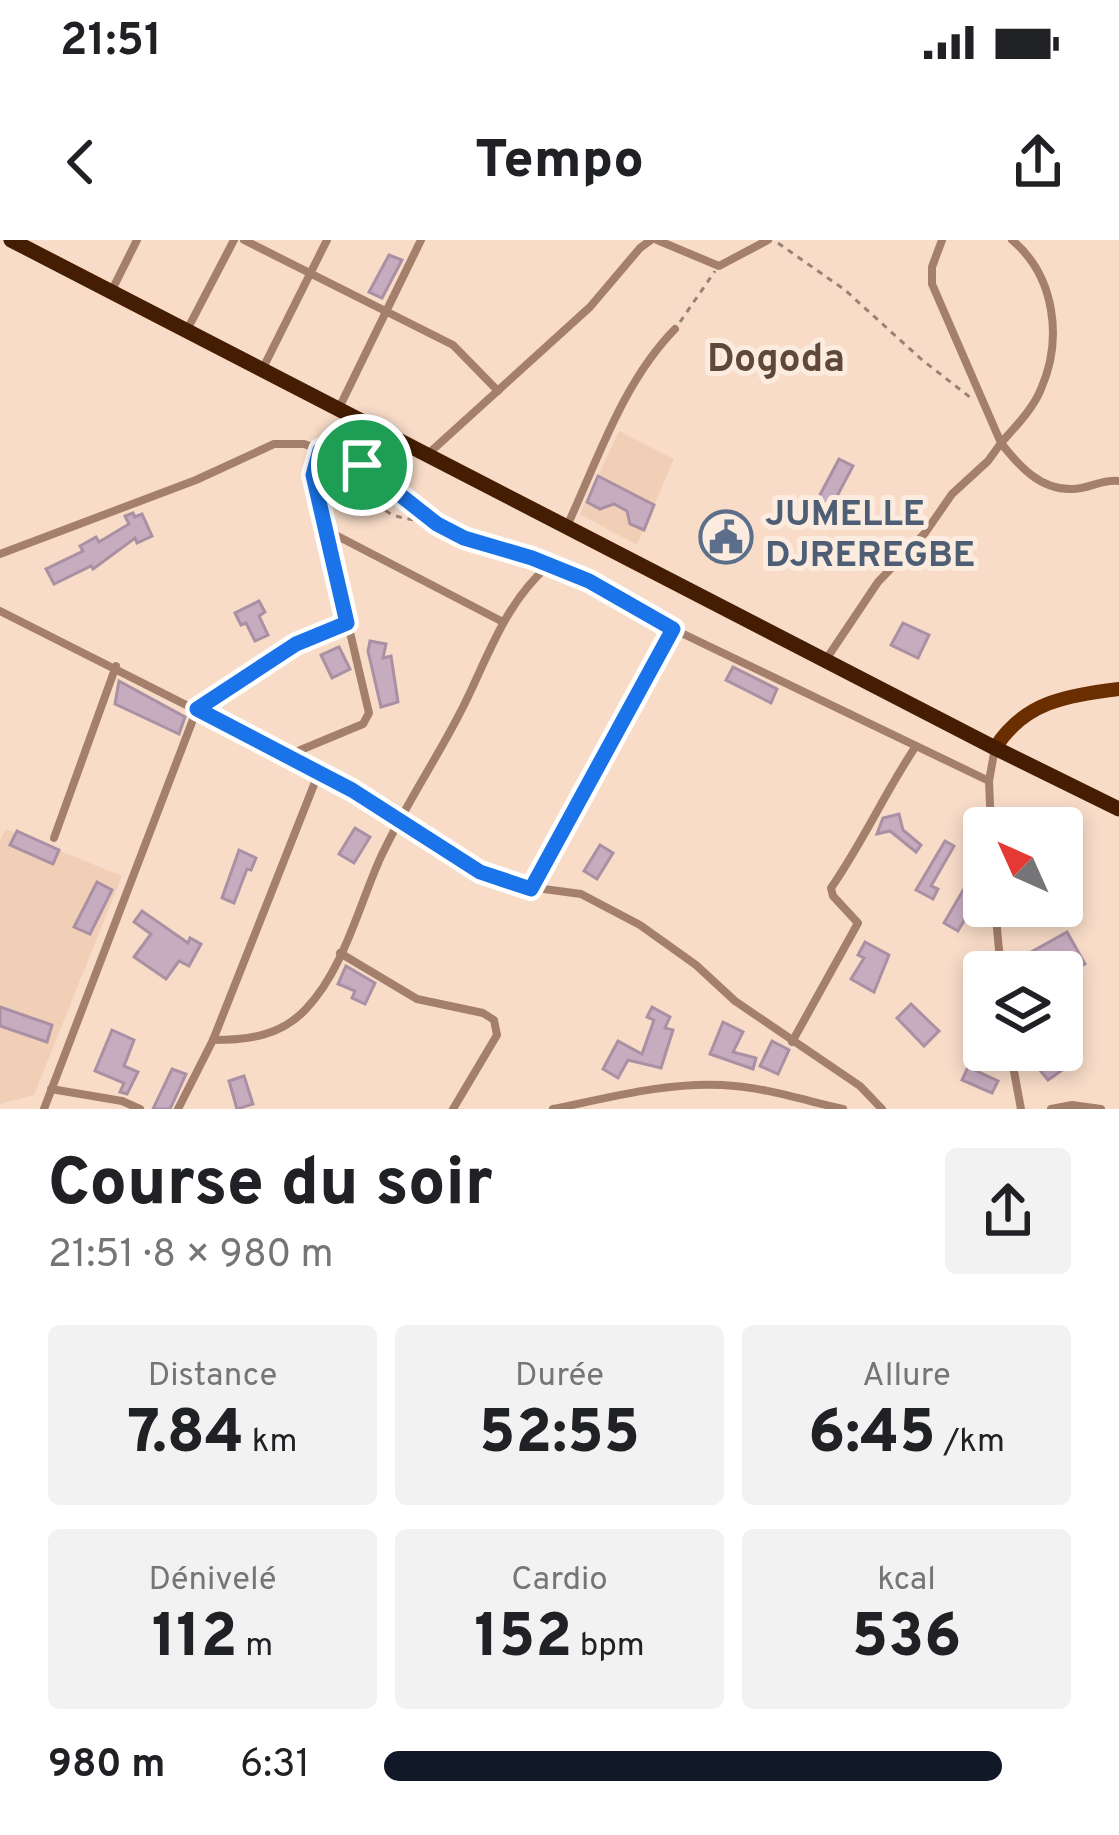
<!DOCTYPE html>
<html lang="fr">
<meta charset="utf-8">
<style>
:root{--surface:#fff;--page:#f2f2f2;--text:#202124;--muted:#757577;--accent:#111827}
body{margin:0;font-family:Overpass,sans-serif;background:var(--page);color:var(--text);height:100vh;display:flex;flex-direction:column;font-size:45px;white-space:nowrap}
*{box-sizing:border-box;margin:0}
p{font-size:39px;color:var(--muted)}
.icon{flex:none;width:66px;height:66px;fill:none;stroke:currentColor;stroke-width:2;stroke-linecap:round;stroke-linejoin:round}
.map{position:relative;height:869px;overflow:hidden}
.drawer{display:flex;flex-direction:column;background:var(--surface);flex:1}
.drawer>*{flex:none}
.needle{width:78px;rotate:315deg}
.buttons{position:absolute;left:963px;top:567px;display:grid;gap:24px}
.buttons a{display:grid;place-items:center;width:120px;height:120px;border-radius:12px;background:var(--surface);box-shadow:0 6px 18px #0003;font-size:60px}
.pin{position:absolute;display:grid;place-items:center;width:102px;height:102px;color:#fff;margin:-51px;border:6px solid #fff;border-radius:50%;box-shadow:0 3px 12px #0007}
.round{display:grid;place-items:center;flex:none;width:126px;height:126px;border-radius:12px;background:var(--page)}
.summary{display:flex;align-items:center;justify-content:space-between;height:204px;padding:0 48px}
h1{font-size:66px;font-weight:800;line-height:90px}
.stats{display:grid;grid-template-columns:repeat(3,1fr);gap:18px;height:204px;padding:12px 48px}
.stats div{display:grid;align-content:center;border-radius:12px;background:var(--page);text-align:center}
.stats b{font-size:60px;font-weight:800}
.stats small{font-size:33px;font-weight:400}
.stats p{font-size:33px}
ul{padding:0 48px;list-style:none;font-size:39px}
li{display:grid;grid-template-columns:192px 144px 1fr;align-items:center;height:90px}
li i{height:30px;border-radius:15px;background:var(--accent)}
.status{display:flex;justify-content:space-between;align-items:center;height:84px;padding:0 60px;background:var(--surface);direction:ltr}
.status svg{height:33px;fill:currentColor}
header{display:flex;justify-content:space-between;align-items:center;height:156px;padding:0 48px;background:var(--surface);font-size:54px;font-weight:800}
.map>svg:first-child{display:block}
</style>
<div class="status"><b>21:51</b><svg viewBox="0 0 49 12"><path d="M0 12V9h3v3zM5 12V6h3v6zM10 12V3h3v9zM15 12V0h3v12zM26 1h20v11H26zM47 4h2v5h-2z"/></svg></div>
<header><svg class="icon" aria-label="back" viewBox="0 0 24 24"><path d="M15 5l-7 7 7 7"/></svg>Tempo<svg class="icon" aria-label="share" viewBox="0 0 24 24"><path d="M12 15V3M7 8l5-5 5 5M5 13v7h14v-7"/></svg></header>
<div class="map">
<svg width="1119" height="869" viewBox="0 0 1119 869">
<rect width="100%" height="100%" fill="#f8dcc8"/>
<g fill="#f1cfb7">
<path d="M619 191 674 219 637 305 580 274Z"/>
<path d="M6 589 122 636 34 855 0 864V600Z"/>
</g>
<g fill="#c7acc0" stroke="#aa90a3" stroke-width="3">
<path d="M389 15 402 20 382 58 369 52Z"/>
<path d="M839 219 853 226 828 273 814 266Z"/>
<path d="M598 236 654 265 644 290 630 284 627 271 614 264 600 269 587 262Z"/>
<path d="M133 273 135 277 142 274 152 296 137 303 135 298 93 329 91 326 54 344 46 329 83 311 80 306 96 297 99 302 129 284 125 276Z"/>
<path d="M259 361 265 372 259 376 268 395 255 401 246 383 241 385 235 373Z"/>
<path d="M903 383 929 395 918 418 891 405Z"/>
<path d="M370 401 386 404 383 418 391 416 398 462 381 467 368 411Z"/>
<path d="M339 407 350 429 332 438 321 415Z"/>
<path d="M733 427 777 449 771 463 726 440Z"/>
<path d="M119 441 185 477 179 494 115 464Z"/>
<path d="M899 574 903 590 921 605 916 612 890 591 877 594 883 578Z"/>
<path d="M355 588 370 597 354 623 339 614Z"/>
<path d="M17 591 59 610 53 624 10 605Z"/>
<path d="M945 601 954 606 931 646 938 649 933 659 916 650Z"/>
<path d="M600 605 613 613 597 639 584 631Z"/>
<path d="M239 610 256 618 251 630 247 629 234 663 222 658Z"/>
<path d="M97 642 112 650 90 694 74 687Z"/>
<path d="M965 647 979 655 958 691 944 683Z"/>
<path d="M142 671 188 703 190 698 201 704 189 726 179 721 166 739 134 717 151 694 134 682Z"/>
<path d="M1067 692 1085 724 1062 737V732H1021L1015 721Z"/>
<path d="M865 702 889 715 874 752 851 739 864 718 858 715Z"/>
<path d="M346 726 375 743 365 764 352 758 355 751 338 744Z"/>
<path d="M911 764 939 791 924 806 897 778Z"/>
<path d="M0 767 52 785 47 802 0 786Z"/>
<path d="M652 767 670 777 665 788 673 790 661 828 628 820 618 838 603 829 618 801 642 814 654 780 647 777Z"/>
<path d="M723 782 743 792 733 812 756 818 753 829 710 814Z"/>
<path d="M112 790 134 800 124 826 138 832 127 854 120 852 124 843 95 831Z"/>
<path d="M772 801 789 810 778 834 760 826Z"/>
<path d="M1038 810H1053L1065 828 1048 840 1029 817Z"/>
<path d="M968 827 998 841 992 853 962 840Z"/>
<path d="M172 829 186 834 170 869H153Z"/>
<path d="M244 836 253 864 237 869 229 841Z"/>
</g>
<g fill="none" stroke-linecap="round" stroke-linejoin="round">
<g stroke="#978375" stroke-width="3" stroke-dasharray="6 6" stroke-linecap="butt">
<path d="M778 3 845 50 921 119 971 158"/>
<path d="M680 82 715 31"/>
<path d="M376 249C378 275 396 277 420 281"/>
</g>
<g stroke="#a4806c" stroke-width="8">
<path d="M244 0 453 105 498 151"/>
<path d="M657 0 719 26 768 0"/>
<path d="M1012 0C1055 36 1063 99 1041 149 1033 169 1015 187 1001 203 1019 226 1040 250 1072 249 1089 249 1101 239 1119 241"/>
<path d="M112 50 137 0"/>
<path d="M187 90 234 0"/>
<path d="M263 128 327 0"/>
<path d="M339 168 421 0"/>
<path d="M428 214 590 67 640 8 651 0"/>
<path d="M362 225 382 192"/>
<path d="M567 286C598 219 623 142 675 89"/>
<path d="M324 289 503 382"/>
<path d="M0 314 196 240 274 204H304L362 225 437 283 463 298 532 318 589 342 673 389 989 541"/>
<path d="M0 371 319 532 480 632 514 645 581 654 640 685 696 725 735 761 860 846 882 869"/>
<path d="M827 418 878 342 925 293 952 254 988 221 1001 203 932 44V27L942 0"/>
<path d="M286 516 363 484 369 473 313 235 320 210"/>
<path d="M991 588 989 541 995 508"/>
<path d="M54 598 116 426"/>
<path d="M531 649 673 389"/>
<path d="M995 666 1001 732"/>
<path d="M340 713 417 759 483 773 494 780 497 795 453 869"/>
<path d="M213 800C248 800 281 796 306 769 343 730 358 669 379 621 403 568 437 519 463 467 488 417 505 363 548 326"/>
<path d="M792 802 858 683 833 656 831 648C863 602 885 552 916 506"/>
<path d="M1010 810 1021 869"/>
<path d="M51 849 122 861 140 869"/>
<path d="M44 869 197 469 296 404 347 383"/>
<path d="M178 869 213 800 319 532"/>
<path d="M553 869C608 858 666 842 722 845 764 847 803 860 843 869"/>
<path d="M1051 869 1072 865 1101 869"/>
</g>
<path stroke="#6a2e00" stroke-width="14" d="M995 508C1025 461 1067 456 1119 449"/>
<path stroke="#451d03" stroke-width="15" d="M11 0 995 508 1119 569"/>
</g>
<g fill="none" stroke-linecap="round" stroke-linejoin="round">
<g stroke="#fff" stroke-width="24">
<path id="route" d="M320 210 362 225 437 284 464 298 532 318 589 341 673 389 531 649 480 632 352 550 197 469 296 404 347 383 313 235Z"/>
</g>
<use href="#route" stroke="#1a73e8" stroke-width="15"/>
</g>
<defs>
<g id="civic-ring" transform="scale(2.7)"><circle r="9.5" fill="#fcecdf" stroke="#5c6f8a" stroke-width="1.5"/><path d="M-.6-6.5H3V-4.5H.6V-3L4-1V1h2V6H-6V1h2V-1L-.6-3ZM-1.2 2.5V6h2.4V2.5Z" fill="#5c6f8a"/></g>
</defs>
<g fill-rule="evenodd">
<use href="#civic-ring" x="726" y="297"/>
</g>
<g text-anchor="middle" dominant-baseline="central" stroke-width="10" stroke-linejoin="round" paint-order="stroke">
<g font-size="36" font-weight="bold" fill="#4e5e75" stroke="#fcecdf" text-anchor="start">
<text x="765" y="276">JUMELLE<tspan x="765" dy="41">DJREREGBE</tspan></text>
</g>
<g font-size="39" font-weight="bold" fill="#5f4837" stroke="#fcecdf">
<text x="776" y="121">Dogoda</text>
</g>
</g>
</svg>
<div class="buttons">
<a><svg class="needle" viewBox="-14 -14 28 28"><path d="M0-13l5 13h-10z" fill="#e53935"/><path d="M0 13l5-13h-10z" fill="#757577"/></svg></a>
<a><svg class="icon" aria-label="layers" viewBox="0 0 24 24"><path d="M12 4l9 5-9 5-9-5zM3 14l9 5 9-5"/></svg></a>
</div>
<div class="pin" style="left:362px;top:225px;background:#1e9e55"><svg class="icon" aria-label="arrive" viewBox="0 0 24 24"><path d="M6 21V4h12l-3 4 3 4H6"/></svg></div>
</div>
<section class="drawer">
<div class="summary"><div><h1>Course du soir</h1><p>21:51 · 8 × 980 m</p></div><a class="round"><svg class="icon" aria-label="share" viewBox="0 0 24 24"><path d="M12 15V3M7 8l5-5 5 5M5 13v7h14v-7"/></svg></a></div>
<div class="stats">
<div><p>Distance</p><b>7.84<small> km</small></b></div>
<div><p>Durée</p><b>52:55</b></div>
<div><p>Allure</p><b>6:45<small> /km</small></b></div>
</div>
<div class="stats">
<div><p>Dénivelé</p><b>112<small> m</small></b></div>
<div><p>Cardio</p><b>152<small> bpm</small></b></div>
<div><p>kcal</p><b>536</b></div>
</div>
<ul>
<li><b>980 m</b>6:31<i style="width:90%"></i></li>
</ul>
</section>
